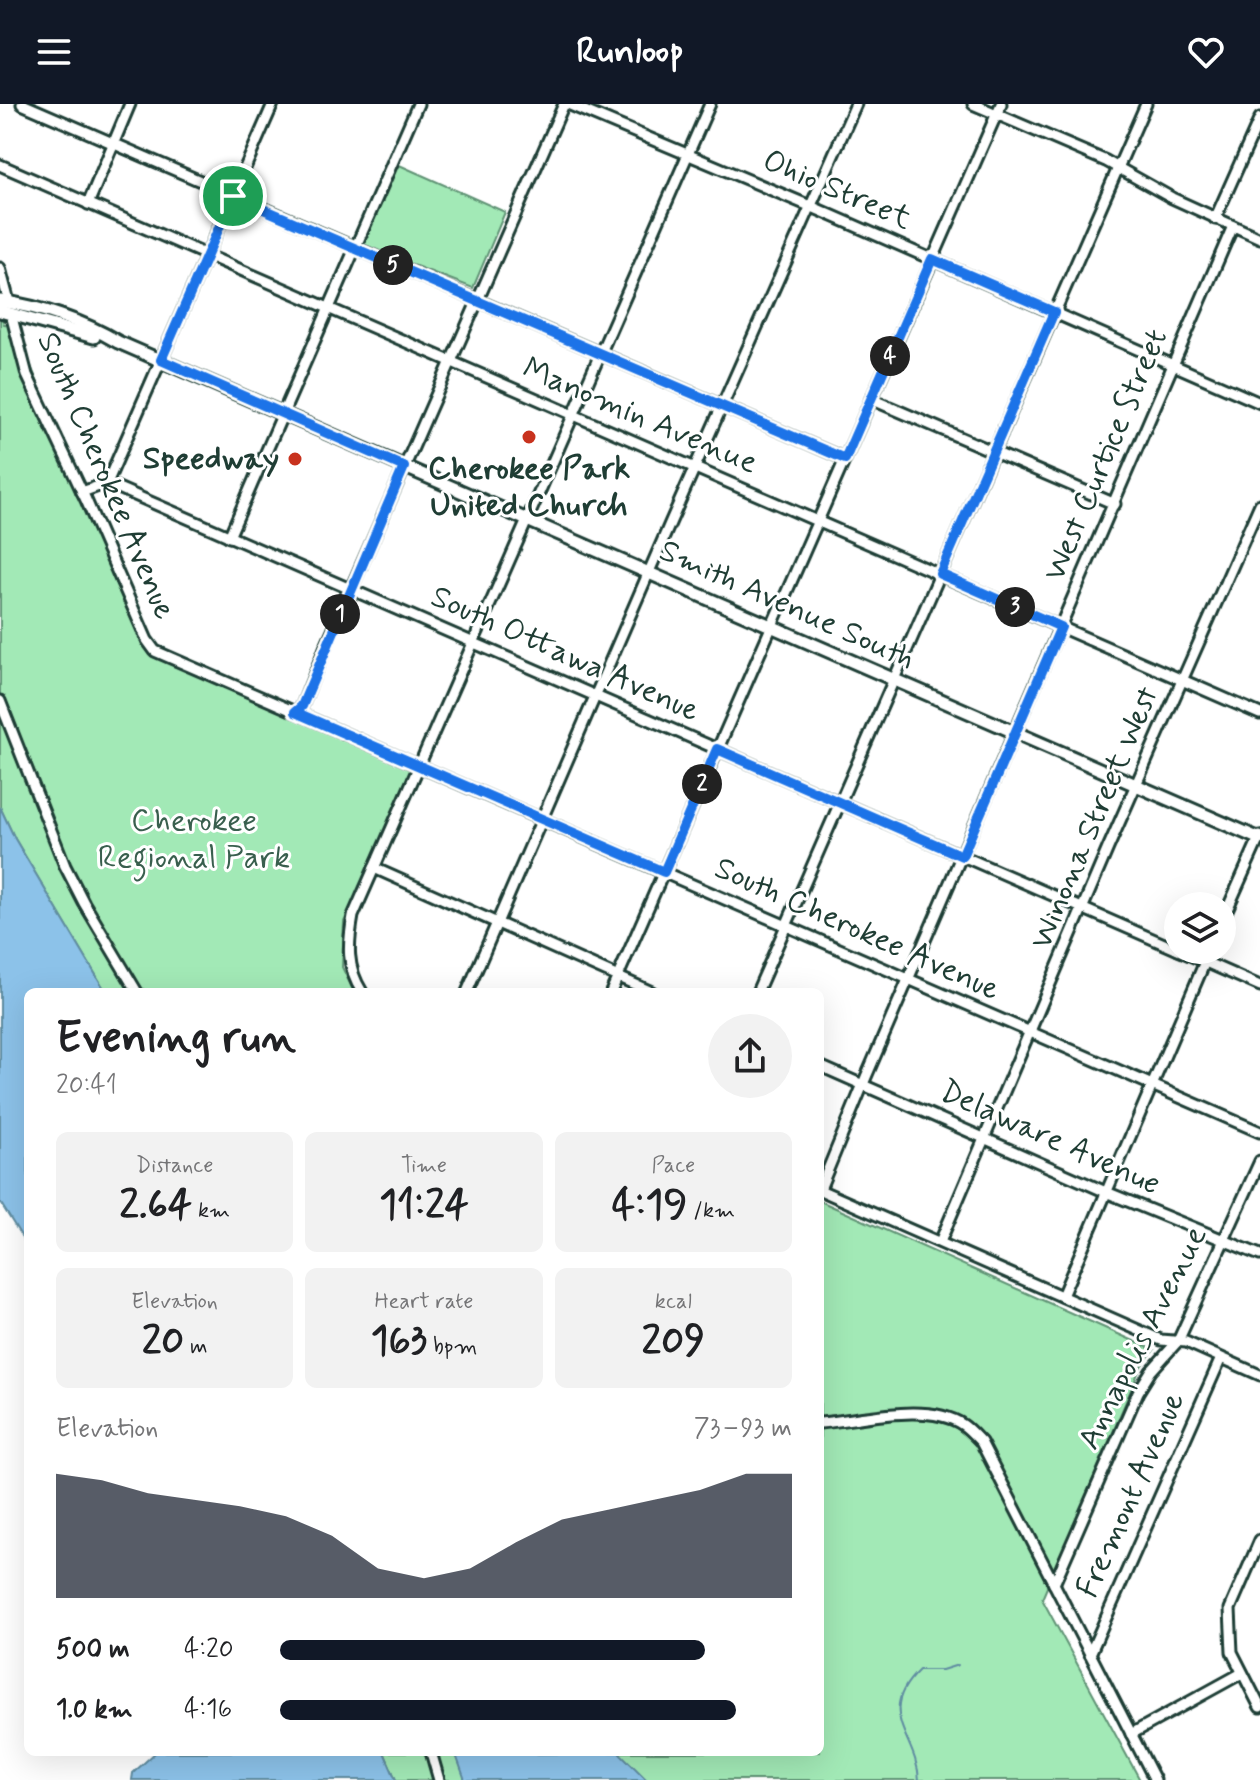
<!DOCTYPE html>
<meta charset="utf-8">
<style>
:root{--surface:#fff;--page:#f2f2f2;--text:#202124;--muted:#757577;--accent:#111827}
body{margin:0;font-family:Mynerve,sans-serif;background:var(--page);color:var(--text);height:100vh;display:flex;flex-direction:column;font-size:30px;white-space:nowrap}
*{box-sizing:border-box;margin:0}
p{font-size:26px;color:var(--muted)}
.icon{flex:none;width:44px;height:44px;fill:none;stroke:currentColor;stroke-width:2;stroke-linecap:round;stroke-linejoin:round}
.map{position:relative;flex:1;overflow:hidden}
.sheet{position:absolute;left:24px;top:884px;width:800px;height:768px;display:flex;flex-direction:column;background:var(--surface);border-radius:12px;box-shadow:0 8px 32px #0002}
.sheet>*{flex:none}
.controls{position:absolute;left:1164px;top:788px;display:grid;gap:16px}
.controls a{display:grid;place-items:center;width:72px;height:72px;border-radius:50%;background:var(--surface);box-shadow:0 8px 32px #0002;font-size:40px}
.pin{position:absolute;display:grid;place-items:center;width:68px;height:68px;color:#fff;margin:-34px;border:4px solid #fff;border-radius:50%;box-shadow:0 2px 8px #0007}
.km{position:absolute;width:40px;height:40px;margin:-20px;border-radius:50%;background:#222;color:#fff;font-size:22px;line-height:40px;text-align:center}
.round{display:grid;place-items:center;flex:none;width:84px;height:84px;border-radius:42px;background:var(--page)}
.overview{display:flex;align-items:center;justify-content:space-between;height:136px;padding:0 32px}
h1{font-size:44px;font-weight:700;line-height:60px}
.figures{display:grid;grid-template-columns:repeat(3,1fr);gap:12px;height:136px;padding:8px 32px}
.figures div{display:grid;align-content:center;border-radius:12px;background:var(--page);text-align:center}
.figures b{font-size:40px;font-weight:700}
.figures small{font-size:22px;font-weight:400}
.figures p{font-size:22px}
.chart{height:224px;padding:16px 32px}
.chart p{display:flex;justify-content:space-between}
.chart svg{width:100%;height:144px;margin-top:8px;fill:var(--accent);opacity:.7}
ul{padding:0 32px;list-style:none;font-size:26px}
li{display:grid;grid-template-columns:128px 96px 1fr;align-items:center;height:60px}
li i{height:20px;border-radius:10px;background:var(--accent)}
header{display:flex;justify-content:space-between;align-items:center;height:104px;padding:0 32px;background:var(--accent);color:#fff;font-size:36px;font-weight:700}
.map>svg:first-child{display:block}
</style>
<header><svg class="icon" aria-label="menu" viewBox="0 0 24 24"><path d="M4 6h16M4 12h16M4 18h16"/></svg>Runloop<svg class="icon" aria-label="heart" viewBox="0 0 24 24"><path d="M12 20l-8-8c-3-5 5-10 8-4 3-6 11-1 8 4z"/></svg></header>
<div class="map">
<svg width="1260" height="1676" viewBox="0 0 1260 1676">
<rect width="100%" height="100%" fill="#fff"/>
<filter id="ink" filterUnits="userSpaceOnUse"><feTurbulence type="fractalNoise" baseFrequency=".0125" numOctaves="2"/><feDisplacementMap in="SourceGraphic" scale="16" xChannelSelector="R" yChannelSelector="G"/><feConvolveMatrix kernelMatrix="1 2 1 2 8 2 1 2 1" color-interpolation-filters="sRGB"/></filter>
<g filter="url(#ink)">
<g fill="#a2e9b6" stroke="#609375" stroke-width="2">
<path d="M397 60 505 108 473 184 366 143 364 137Z"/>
<path d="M0 208 4 220 14 221 150 551 412 664 344 818 342 863 354 888H106L15 735 0 703Z"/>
<path d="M820 1097 1154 1246 1141 1262 1042 1495 1140 1676H396L384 1648H820Z"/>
</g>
<g fill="#8cc2e9" stroke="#608da1" stroke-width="2">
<path d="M0 703 15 735 106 888H28V1143L0 1098Z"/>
<path d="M156 1648H384L396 1676H132L133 1669Z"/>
<path d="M455 1648H534L538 1650 619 1648 647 1676H465Z"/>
</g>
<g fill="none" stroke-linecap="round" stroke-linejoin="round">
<path stroke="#608da1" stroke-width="2" d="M919 1676C917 1632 874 1610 919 1566H942L958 1561"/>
<g stroke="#1f3d34" stroke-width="15">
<g id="minor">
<path d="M22 0 845 355"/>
<path d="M568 0 817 105 1260 299"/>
<path d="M973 0 1106 57 1172 94 1260 134"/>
<path d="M0 61 1260 610"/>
<path d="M88 100 130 0"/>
<path d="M1215 115 1260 14"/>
<path d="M0 164 9 198"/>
<path d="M11 210 27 271 86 396 147 536 155 547 1260 1028"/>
<path d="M871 295 1115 400"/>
<path d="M107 379 1178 846"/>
<path d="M107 379 273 0"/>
<path d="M82 388 107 379"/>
<path d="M229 433 418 0"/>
<path d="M0 597 65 762 84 799 137 888"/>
<path d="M295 608 302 602 325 544 564 0"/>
<path d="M374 764 652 888"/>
<path d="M1222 817 1260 732"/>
<path d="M1178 846 1260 882"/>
<path d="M362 888C346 863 348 840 353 812L710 0"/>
<path d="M467 888 671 417 856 0"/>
<path d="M611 888 1001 0"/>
<path d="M757 888 1146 0"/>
<path d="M820 962 1106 1088 1260 1151"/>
<path d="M820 1085 866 973 1233 122"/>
<path d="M820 1086 1161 1236 1186 1238 1260 1271"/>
<path d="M940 1138 1108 744 1260 400"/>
<path d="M1062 1192 1210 846"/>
<path d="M820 1319C860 1316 928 1297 963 1321 969 1325 975 1332 981 1338L1155 1676"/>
<path d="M1260 1436 1230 1505 1232 1548 1260 1603"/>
<path d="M1054 1480 1138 1288 1151 1267 1178 1237 1260 1057"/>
<path d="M1090 1550 1221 1254"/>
<path d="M1131 1630 1242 1569"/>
<path d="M431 1648 439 1676"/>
</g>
</g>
<g stroke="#1f3d34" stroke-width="17">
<g id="major">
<path d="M0 197C40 203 83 217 118 238L1260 735"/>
<path d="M0 207 94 233"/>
</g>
</g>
<use href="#minor" stroke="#fff" stroke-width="9"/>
<use href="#major" stroke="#fff" stroke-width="11"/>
</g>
</g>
<g fill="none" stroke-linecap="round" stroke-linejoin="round" filter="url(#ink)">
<g stroke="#fff" stroke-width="16">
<path id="route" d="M233 92 845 355 932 155 1054 208 940 470 1061 523 962 752 717 645 664 768 295 608 302 602 404 363 161 256Z"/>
</g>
<use href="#route" stroke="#1a73e8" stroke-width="10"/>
</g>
<g fill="#c8321e" stroke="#fff" stroke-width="3">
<circle cx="529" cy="333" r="8"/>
<circle cx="295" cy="355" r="8"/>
</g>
<g text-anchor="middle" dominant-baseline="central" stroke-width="6" stroke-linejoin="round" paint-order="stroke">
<g font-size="32" fill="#1f3d34" stroke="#fff">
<text transform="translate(837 86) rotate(23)">Ohio Street</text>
<text transform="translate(640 312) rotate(23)">Manomin Avenue</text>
<text transform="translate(1106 351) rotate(-67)">West Curtice Street</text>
<text transform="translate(106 372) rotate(67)">South Cherokee Avenue</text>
<text transform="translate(787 501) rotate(24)">Smith Avenue South</text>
<text transform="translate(565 550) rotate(24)">South Ottawa Avenue</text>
<text transform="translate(1095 714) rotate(-67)">Winona Street West</text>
<text transform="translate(857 825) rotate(24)">South Cherokee Avenue</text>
<text transform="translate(1050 1034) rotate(24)">Delaware Avenue</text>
<text transform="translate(1143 1234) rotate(-63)">Annapolis Avenue</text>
<text transform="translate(1131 1391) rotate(-66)">Fremont Avenue</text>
</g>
<g font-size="32" font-weight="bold" fill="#1f3d34" stroke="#fff" text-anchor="end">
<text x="279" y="355">Speedway</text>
<text x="529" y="365" text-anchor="middle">Cherokee Park<tspan x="529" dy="37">United Church</tspan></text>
</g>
<g font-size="32" fill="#395f4e" stroke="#fff">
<text x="194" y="717">Cherokee<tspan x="194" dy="37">Regional Park</tspan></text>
</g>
</g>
</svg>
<div class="controls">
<a><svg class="icon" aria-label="layers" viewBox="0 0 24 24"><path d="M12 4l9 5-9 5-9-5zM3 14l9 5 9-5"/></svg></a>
</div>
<div class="pin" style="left:233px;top:92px;background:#1e9e55"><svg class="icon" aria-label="arrive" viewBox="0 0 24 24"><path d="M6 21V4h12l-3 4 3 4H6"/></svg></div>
<b class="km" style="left:340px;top:510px">1</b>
<b class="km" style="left:702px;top:680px">2</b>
<b class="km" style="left:1015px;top:503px">3</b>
<b class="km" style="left:890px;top:252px">4</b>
<b class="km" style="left:393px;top:161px">5</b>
<section class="sheet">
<div class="overview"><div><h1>Evening run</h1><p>20:41</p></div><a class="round"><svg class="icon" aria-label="share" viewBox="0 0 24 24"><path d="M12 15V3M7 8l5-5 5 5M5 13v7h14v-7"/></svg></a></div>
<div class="figures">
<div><p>Distance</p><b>2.64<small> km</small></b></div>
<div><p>Time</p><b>11:24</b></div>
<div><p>Pace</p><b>4:19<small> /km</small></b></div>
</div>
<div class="figures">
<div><p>Elevation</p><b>20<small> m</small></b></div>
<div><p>Heart rate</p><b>163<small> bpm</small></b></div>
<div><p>kcal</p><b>209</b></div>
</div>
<div class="chart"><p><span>Elevation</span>73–93 m</p>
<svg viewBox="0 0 160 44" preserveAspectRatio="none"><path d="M0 44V6L10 8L20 12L30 14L40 16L50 19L60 25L70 35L80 38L90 35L100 27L110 20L120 17L130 14L140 11L150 6L160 6V44z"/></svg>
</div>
<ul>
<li><b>500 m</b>4:20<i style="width:83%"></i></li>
<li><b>1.0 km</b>4:16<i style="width:89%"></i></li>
</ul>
</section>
</div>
